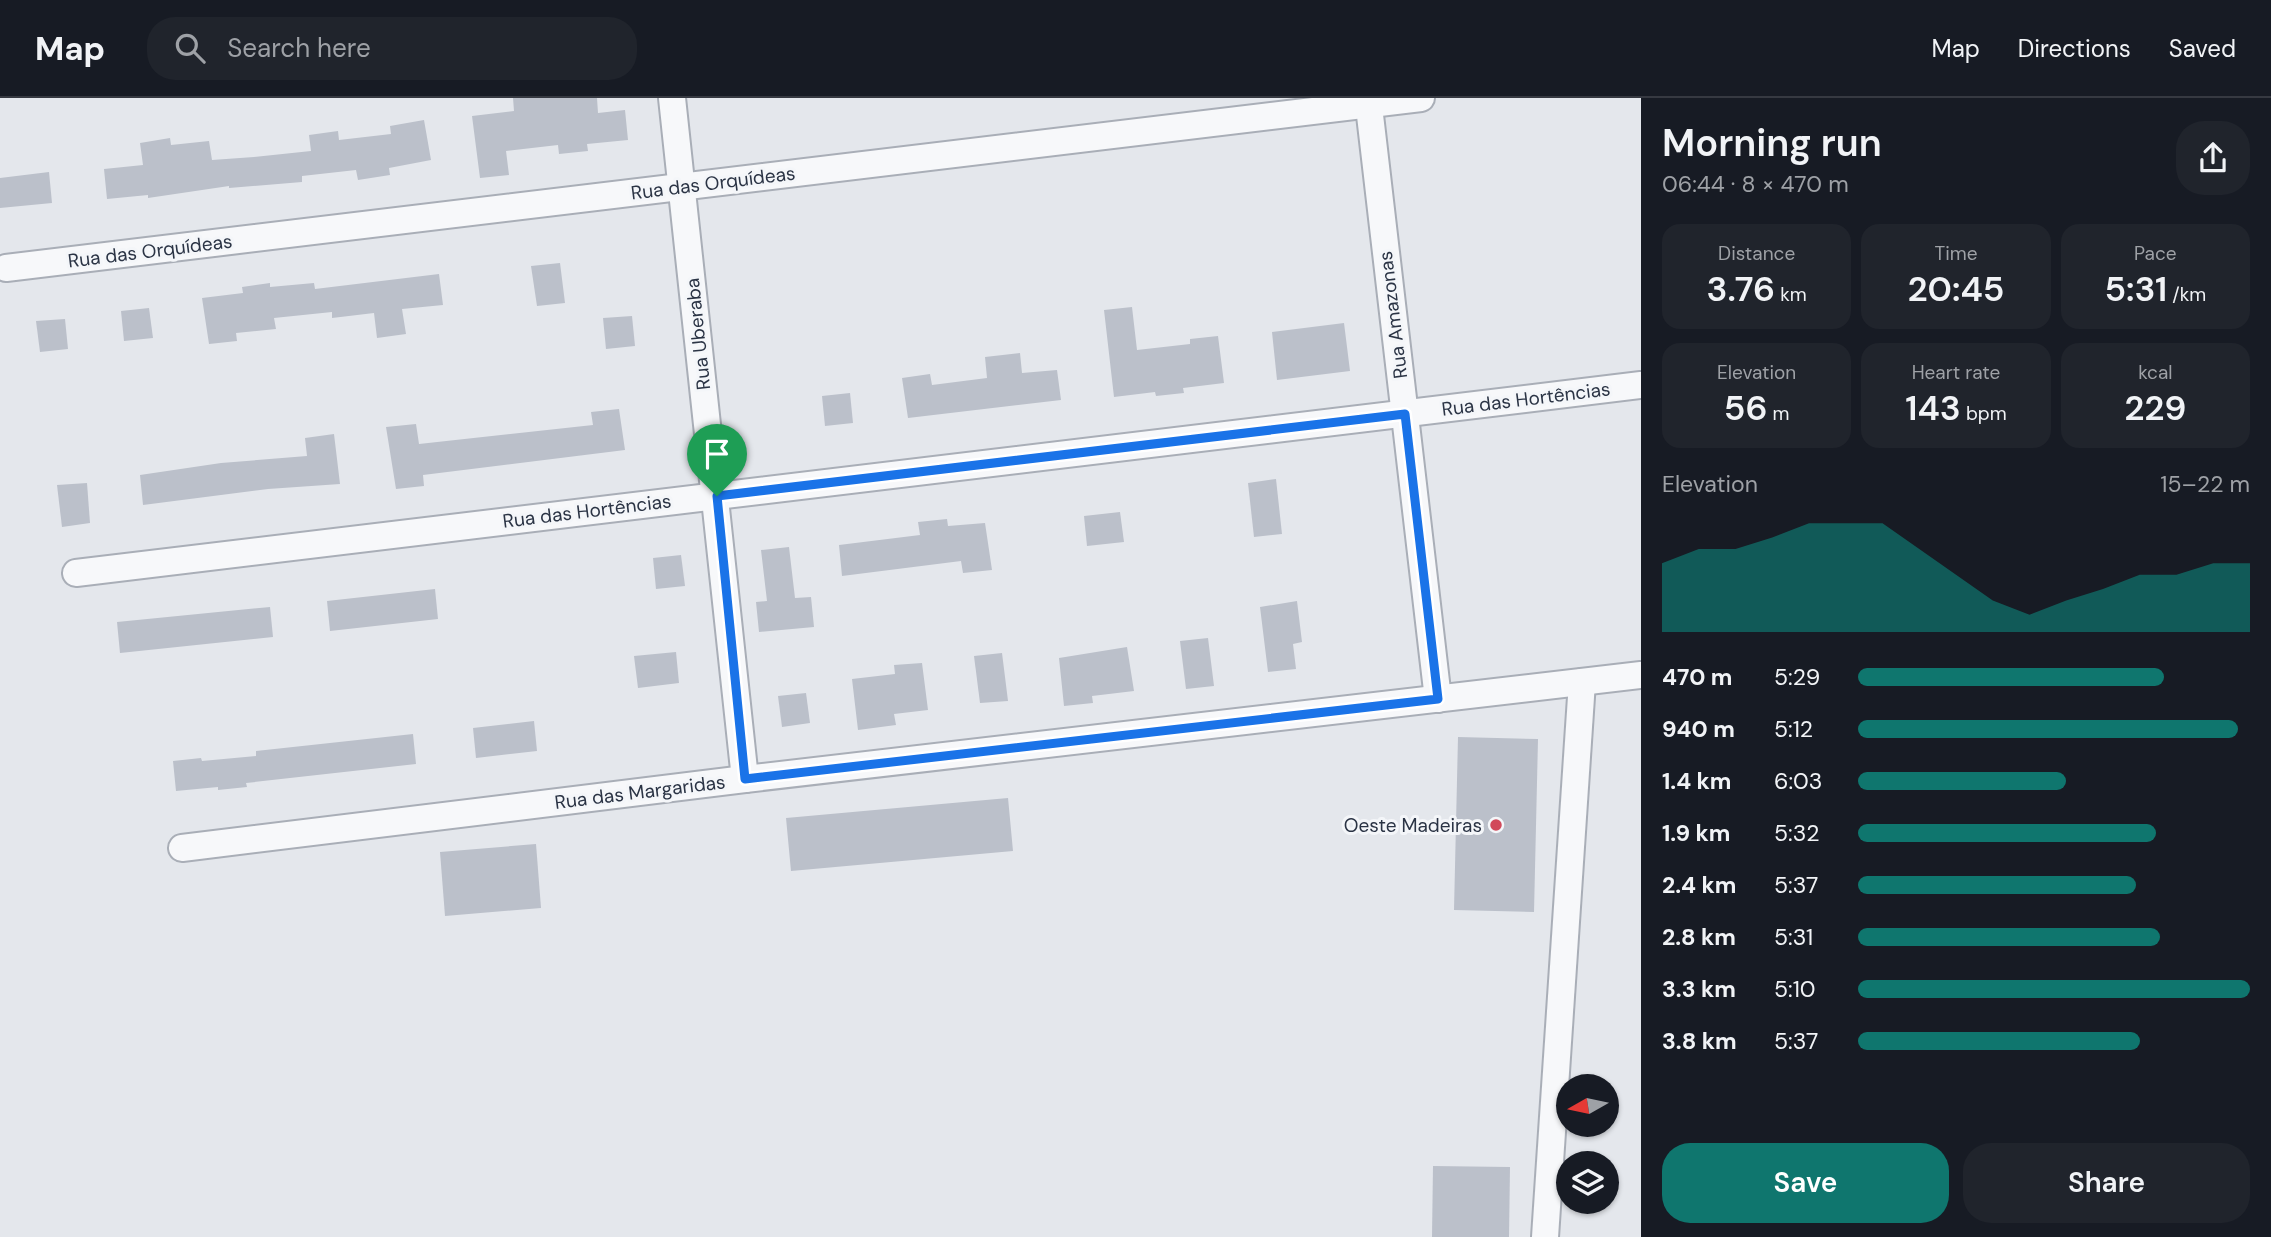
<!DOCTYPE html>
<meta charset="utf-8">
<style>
:root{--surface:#171b24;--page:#20242c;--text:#f1f3f6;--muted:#9ea1a6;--line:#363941;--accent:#0f766e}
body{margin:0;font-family:"DM Sans",sans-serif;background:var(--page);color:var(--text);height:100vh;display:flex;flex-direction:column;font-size:26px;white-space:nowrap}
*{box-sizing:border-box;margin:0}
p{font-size:23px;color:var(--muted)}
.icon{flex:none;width:38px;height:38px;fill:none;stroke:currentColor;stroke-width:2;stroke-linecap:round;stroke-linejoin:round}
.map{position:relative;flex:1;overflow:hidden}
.details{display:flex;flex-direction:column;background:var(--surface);width:630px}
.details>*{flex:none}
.needle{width:46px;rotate:261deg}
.buttons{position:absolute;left:1556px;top:976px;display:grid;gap:14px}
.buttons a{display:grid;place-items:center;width:63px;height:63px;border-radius:50%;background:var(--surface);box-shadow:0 2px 5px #0004;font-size:35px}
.pin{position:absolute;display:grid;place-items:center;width:60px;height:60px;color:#fff;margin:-72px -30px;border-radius:50% 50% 50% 0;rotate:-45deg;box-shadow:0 0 7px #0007}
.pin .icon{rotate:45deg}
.round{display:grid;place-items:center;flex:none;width:74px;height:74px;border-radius:28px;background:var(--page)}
.overview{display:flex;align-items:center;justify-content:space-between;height:119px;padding:0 21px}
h1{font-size:38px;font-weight:600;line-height:52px}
.metrics{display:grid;grid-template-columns:repeat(3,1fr);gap:10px;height:119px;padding:7px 21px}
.metrics div{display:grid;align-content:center;border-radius:18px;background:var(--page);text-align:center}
.metrics b{font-size:35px;font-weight:600}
.metrics small{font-size:19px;font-weight:400}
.metrics p{font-size:19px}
.chart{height:196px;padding:14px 21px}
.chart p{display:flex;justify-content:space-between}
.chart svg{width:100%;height:126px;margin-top:7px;fill:var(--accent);opacity:.7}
.button{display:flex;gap:14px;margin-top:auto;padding:14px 21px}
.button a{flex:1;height:80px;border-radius:28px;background:var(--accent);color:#fff;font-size:28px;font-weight:600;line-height:80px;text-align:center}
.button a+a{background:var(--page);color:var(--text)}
ul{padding:0 21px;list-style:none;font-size:23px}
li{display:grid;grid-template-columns:112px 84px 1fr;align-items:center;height:52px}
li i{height:18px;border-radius:9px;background:var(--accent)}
header{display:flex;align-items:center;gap:42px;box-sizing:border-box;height:98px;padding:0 35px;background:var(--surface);border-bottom:2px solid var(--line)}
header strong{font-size:33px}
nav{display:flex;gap:38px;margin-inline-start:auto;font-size:24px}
.search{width:490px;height:63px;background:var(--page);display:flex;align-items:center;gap:18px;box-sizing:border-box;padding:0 24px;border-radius:28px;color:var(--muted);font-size:26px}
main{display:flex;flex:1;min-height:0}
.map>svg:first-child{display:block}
</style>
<header>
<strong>Map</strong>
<div class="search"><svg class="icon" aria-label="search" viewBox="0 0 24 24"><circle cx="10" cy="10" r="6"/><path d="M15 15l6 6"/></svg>Search here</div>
<nav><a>Map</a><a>Directions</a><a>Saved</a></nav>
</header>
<main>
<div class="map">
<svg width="1641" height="1139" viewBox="0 0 1641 1139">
<rect width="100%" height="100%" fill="#e4e7ec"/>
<g fill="#bbc0ca">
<path d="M513 0H597L598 15 625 12 628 42 587 46 588 53 559 56 558 47 506 53 509 77 480 80 472 18 514 13Z"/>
<path d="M424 22 431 62 389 70 390 77 358 82 356 72 302 78V84L229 90V88L148 100V97L107 101 104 71 143 67 140 45 170 40 171 47 209 43 212 62 254 59 311 53 309 37 338 33 339 42 391 36 390 28Z"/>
<path d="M49 74 52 105 0 110V80Z"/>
<path d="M560 165 565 205 537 208 531 168Z"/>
<path d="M439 176 443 207 402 211 406 236 377 240 374 215 332 220V214L274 220 276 231 236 235 237 243 209 246 202 200 243 195 242 189 270 185V189L314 185 315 191Z"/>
<path d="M1132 209 1137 252 1190 246V241L1218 238 1224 285 1183 290 1184 295 1156 298 1155 294 1114 299 1104 212Z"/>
<path d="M149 210 153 240 124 243 121 213Z"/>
<path d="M632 218 635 248 606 251 603 220Z"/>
<path d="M65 221 68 251 40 254 36 223Z"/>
<path d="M1344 225 1350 273 1277 282 1272 234Z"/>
<path d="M1020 255 1022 275 1057 272 1061 302 908 320 902 280 930 276 932 287 987 280 985 259Z"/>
<path d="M850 295 853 325 825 328 822 298Z"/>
<path d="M619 311 625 352 423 377 424 388 396 391 386 329 416 326 419 346 593 327 591 314Z"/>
<path d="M334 336 340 386 268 391 143 407 140 377 221 365 307 358 305 340Z"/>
<path d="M1276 381 1282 436 1254 439 1248 385Z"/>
<path d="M87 385 90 425 62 429 57 387Z"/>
<path d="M1120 414 1124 444 1087 448 1084 418Z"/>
<path d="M947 421 948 428 985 425 992 472 963 475 961 463 842 478 839 447 920 437 918 424Z"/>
<path d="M789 449 795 500 811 499 814 529 759 534 756 504 767 503 761 452Z"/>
<path d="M681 457 685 488 656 491 653 460Z"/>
<path d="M435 491 438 521 330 533 327 503Z"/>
<path d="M1297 503 1302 544 1293 546 1296 571 1268 574 1260 509Z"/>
<path d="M270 509 273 539 120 555 117 524Z"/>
<path d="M1208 540 1214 588 1186 591 1180 543Z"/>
<path d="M1127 549 1134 593 1092 598 1093 605 1064 608 1059 560Z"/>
<path d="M676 554 679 585 638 590 634 558Z"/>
<path d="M1002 555 1008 603 980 605 974 558Z"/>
<path d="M922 565 928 612 894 616 896 627 858 632 852 581 895 576 894 567Z"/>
<path d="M806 595 810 625 782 629 778 598Z"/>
<path d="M534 623 537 653 476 660 473 630Z"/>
<path d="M413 636 416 666 246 685 247 689 218 692V689L176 693 173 663 201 660 202 663 256 658V653Z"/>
<path d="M1458 639 1538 641 1534 814 1454 812Z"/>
<path d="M1008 700 1013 753 791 773 786 720Z"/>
<path d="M536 746 541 810 445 818 440 754Z"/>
<path d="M1433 1068 1510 1069 1509 1139H1432Z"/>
</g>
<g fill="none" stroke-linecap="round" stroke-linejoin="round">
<g stroke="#a9aeb7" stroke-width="30">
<g id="street">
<path d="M672 0 745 681"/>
<path d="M1368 0 1438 601"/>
<path d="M6 170 1421 0"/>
<path d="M76 475 1641 287"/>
<path d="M182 750 745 681 1641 577"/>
<path d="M1545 1139 1582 584"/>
</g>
</g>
<use href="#street" stroke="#f7f8fa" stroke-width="26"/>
</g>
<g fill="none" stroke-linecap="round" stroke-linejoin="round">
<g stroke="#fff" stroke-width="14">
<path id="route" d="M1405 316 1438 601 745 681 717 398Z"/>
</g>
<use href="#route" stroke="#1a73e8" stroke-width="9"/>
</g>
<circle fill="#d1495b" stroke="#f4f6f9" stroke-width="2.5" cx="1496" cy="727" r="7"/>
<g text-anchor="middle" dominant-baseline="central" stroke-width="6" stroke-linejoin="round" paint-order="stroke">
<g font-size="19" fill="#2b3445" stroke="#f4f6f9">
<text transform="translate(713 85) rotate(-7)">Rua das Orquídeas</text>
<text transform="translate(150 153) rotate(-7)">Rua das Orquídeas</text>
<text transform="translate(1393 217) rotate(-97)">Rua Amazonas</text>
<text transform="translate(698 236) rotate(-96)">Rua Uberaba</text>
<text transform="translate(1526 301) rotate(-7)">Rua das Hortências</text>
<text transform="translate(587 413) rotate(-7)">Rua das Hortências</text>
<text transform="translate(640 694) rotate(-7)">Rua das Margaridas</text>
</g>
<g font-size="19" fill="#2b3445" stroke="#f4f6f9" text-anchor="end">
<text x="1482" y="727">Oeste Madeiras</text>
</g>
</g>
</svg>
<div class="buttons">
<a><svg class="needle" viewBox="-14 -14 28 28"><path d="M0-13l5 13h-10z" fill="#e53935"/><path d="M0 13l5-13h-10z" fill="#9ea1a6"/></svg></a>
<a><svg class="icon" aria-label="layers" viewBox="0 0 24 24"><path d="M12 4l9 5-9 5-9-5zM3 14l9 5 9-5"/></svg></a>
</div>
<div class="pin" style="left:717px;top:398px;background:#1e9e55"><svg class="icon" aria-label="arrive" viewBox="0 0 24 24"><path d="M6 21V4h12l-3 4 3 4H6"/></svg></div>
</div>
<section class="details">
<div class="overview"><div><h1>Morning run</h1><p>06:44 · 8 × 470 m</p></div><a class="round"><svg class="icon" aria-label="share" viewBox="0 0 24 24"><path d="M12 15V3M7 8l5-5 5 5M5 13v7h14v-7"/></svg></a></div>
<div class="metrics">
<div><p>Distance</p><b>3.76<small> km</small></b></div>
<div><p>Time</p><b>20:45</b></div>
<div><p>Pace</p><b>5:31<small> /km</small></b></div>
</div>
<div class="metrics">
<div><p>Elevation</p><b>56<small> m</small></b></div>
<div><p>Heart rate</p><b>143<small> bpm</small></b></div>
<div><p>kcal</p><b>229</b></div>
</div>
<div class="chart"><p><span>Elevation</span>15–22 m</p>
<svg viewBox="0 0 160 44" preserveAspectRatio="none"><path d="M0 44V20L10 15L20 15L30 11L40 6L50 6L60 6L70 15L80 24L90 33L100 38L110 33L120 29L130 24L140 24L150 20L160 20V44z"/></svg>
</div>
<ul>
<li><b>470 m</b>5:29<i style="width:78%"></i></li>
<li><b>940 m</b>5:12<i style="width:97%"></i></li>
<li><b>1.4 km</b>6:03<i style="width:53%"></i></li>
<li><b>1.9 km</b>5:32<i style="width:76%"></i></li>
<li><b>2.4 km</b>5:37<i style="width:71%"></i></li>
<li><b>2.8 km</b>5:31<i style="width:77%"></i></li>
<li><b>3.3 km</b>5:10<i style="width:100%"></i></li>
<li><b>3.8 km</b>5:37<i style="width:72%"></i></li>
</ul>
<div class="button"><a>Save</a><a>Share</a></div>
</section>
</main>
